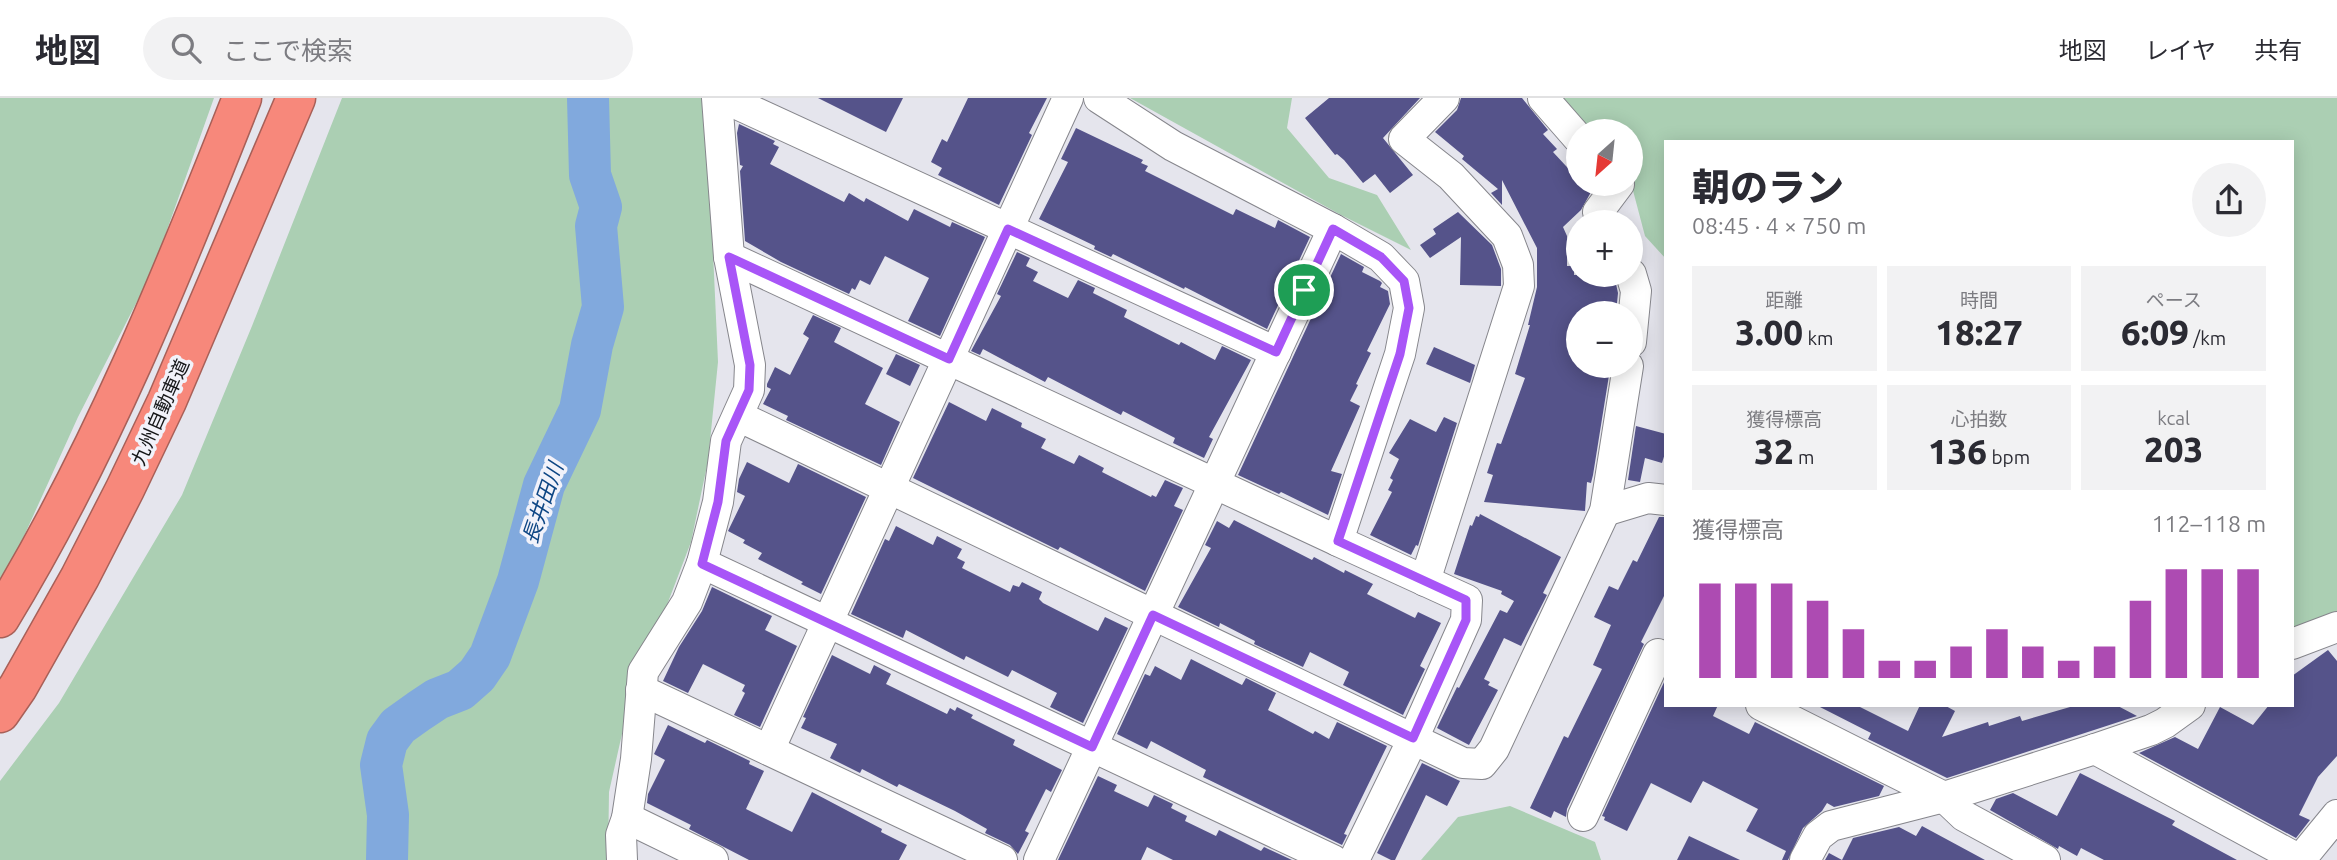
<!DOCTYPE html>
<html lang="ja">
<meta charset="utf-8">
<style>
:root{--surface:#fff;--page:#f2f2f3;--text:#2b2b33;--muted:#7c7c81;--line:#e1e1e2;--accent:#ad4bb2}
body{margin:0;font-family:Ubuntu,"Noto Sans JP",sans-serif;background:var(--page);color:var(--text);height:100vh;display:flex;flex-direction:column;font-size:26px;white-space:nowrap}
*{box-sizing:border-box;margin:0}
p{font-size:23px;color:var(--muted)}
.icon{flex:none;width:38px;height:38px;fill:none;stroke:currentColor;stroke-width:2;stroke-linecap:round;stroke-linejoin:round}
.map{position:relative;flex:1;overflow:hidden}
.panel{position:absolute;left:1664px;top:42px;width:630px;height:567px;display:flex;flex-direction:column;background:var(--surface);border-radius:0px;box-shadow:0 4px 18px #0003}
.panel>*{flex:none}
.needle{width:46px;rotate:207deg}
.fabs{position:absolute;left:1566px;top:21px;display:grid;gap:14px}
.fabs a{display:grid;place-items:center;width:77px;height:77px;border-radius:50%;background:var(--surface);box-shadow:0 4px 18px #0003;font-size:35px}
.pin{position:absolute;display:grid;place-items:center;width:60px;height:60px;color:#fff;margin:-30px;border:4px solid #fff;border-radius:50%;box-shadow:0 2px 7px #0007}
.round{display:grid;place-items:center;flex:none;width:74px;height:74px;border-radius:37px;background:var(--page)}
.overview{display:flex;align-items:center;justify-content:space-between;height:119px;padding:0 28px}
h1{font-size:38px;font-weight:800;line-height:52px}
.figures{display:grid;grid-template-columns:repeat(3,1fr);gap:10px;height:119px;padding:7px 28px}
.figures div{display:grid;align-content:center;border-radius:0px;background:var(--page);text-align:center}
.figures b{font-size:35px;font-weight:800}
.figures small{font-size:19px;font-weight:400}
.figures p{font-size:19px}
.chart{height:196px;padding:14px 28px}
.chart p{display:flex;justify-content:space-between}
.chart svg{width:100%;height:126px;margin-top:7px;stroke:var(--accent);stroke-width:6}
header{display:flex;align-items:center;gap:42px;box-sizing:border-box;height:98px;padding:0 35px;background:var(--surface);border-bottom:2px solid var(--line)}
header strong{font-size:33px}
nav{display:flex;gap:38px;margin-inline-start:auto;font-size:24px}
.search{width:490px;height:63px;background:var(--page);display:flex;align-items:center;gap:18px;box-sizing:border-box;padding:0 24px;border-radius:38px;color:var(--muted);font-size:26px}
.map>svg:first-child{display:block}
</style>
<header>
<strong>地図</strong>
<div class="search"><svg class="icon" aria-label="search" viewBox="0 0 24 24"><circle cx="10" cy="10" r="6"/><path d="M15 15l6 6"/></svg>ここで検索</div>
<nav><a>地図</a><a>レイヤ</a><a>共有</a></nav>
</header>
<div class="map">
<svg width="2337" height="762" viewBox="0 0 2337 762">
<rect width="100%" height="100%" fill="#e5e5ed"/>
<g fill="#abcfb3">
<path d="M0 0H214L152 174 78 319 0 491Z"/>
<path d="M342 0H706L718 264 708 363 691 444 628 609 609 694 608 762H0V683L59 605 182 397 252 228Z"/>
<path d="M1130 0H1292L1287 30 1329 80 1377 97 1411 152 1341 117Z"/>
<path d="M1557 0H2337V517L2293 539 2292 44H1666V161L1645 138 1631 85V33H1586Z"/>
<path d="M1510 708 1595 744 1601 762H1421L1458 719Z"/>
</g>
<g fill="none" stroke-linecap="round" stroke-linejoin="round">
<path stroke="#81a9dd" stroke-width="42" d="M387 762 388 717 381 667 387 643 398 628 419 613 437 601 460 592 477 577 490 558 518 483 544 387 580 312 592 247 603 209 596 128 601 109 590 77 588 0"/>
</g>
<g fill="#55538a">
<path d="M818 0H903L886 34Z"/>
<path d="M968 0H1047L1029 35 1032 37 999 107 938 77 942 70 931 64 942 41 947 44Z"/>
<path d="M1329 0H1420L1383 40 1413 77 1390 95 1375 76 1363 85 1344 62 1337 56 1335 57 1305 20Z"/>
<path d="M1461 0H1522L1548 32 1543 36 1557 51 1553 54 1578 81V86H1583L1591 94 1581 112 1563 129 1567 138V168H1574V177H1614L1618 195 1616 215H1578V268H1607L1606 270 1610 271 1593 377 1591 385 1587 384 1585 413 1484 404 1493 377 1487 375 1497 345 1501 346 1525 280 1515 276 1530 227H1528L1537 189V150L1502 82V107L1491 95 1498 91 1462 61 1464 58 1435 34 1457 12Z"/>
<path d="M739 26 775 43 773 46 779 49 770 66 844 104 849 95 864 104 866 100 908 123 914 111 950 129 952 124 985 139 940 238 908 223 929 180 885 158 870 187 860 182 855 192 852 190 849 196 781 164 745 143 740 73 743 68 740 67 737 35Z"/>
<path d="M1076 30 1143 62 1141 65 1148 68 1145 73 1233 117 1236 111 1275 130 1278 122 1310 139 1267 231 1185 189 1184 191 1113 156 1111 159 1094 151 1095 148 1039 121 1068 64 1061 61Z"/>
<path d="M1458 114 1492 147 1501 171V188L1460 187 1461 139 1430 160 1420 147 1436 136 1433 131Z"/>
<path d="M1017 154 1030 160 1026 168 1038 174 1033 183 1068 200 1078 182 1095 190 1093 195 1127 212 1124 219 1179 247 1181 244 1215 262 1222 248 1251 262 1209 339 1213 341 1204 360 1173 345 1175 340 1123 313 1121 317 1048 279 1045 284 983 251 980 257 971 253 1001 198 997 196Z"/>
<path d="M1341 156 1364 169 1362 174 1380 183 1382 185 1380 189 1388 193 1390 206 1367 253 1371 255 1356 286 1358 287 1350 303 1360 308 1331 373 1342 376 1328 417 1281 394 1279 396 1238 377Z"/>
<path d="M813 217 841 230 834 244 883 270 865 306 900 324 881 367 786 322 788 318 763 306 771 291 767 289V286L775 269 790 277 809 240 803 236Z"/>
<path d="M1434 249 1475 267 1470 285 1426 266Z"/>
<path d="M896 256 920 267 910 288 886 276Z"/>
<path d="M949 304 986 323 992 310 1022 325 1021 329 1046 341 1041 350 1074 366 1079 357 1104 370 1102 374 1151 399 1152 397 1156 399 1165 382 1183 390 1174 408 1183 412 1145 493 1060 449 1058 452 913 380Z"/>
<path d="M1444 319 1457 325 1418 448 1416 447 1411 457 1370 437 1392 394 1388 392 1393 382 1390 380 1399 361 1389 355 1410 321 1436 334Z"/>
<path d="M1636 328 1666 336V352L1662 365 1645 360 1640 384 1628 382Z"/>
<path d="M747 364 789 385 798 366 866 399 821 496 801 486 803 484 758 461 762 455 743 445 745 442 728 433 745 398 737 394 739 381Z"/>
<path d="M1480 416 1561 459 1543 495 1547 497 1521 548 1504 540 1484 581 1490 584 1488 587 1498 592 1469 647 1437 630 1457 589 1459 590 1500 512 1507 515 1514 503 1501 496 1502 493 1454 476 1470 427 1472 428 1476 418 1479 419Z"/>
<path d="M1659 419H1666V494L1641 544 1644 546 1567 711 1566 719 1554 713 1551 720 1530 710 1564 638 1568 640 1602 571 1593 567 1611 527 1594 519 1609 488 1618 492 1633 462 1637 464Z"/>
<path d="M1234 422 1312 462 1314 459 1344 475 1345 472 1373 486 1367 496 1415 520 1418 514 1441 525 1420 568 1425 571 1403 617 1343 587 1349 574 1310 554 1303 569 1254 546 1255 543 1220 525 1219 529 1178 509 1211 450 1205 447 1217 423 1229 430Z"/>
<path d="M896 428 933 447 937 438 962 451 957 460 965 464 962 470 1010 494 1013 487 1019 489 1022 484 1042 494 1039 501 1043 505 1098 533 1105 519 1128 530 1083 625 1050 609 1057 595 1012 572 1008 579 966 558 964 562 906 532 903 540 851 516 885 441 889 443Z"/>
<path d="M712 489 772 518 765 532 797 548 760 629 734 617 745 595 742 593 745 587 703 566 688 595 663 583 679 549 702 513Z"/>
<path d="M2328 552 2337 563V658L2318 679 2299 717 2310 722 2296 740 2139 655 2175 639 2198 651 2220 609 2253 627 2269 607H2292V578Z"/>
<path d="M832 557 870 576 874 567 891 576 886 586 947 616 950 610 955 613 957 609 973 617 971 620 1015 642 1013 647 1062 672 1051 694 1046 691 1025 733 1029 735 1018 756 1010 747 985 735 987 731 955 713 899 686 897 689 862 671 860 675 830 660 837 646 801 630 806 620 803 619Z"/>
<path d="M1191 561 1242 587 1246 580 1276 595 1268 612 1313 636 1315 633 1329 641 1337 624 1387 648 1344 736 1347 737 1342 747 1203 679 1206 672 1151 643 1147 651 1117 636 1145 576 1150 578 1155 568 1181 582Z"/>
<path d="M1666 580V607H1718L1713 618 1749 636 1755 624 1884 688 1879 698 1834 709 1827 705 1822 713 1803 730 1788 762H1782L1786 753 1746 733 1758 711 1703 683 1691 705 1651 685 1627 733 1604 722 1605 719 1602 718Z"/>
<path d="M1816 607H1856L1908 633 1920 607H1944L1955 613 1942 639 1988 624 1989 628 2020 618 2022 623 2077 607H2116L2137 618 1947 680 1868 641 1871 635Z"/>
<path d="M668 627 705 645 707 642 750 663 749 666 764 673 746 711 792 734 812 694 882 731 881 734 907 747 899 762H749L689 731 691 727 647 705 648 696 665 662 654 656Z"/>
<path d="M1422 665 1460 683 1447 708 1426 697 1395 762H1391L1377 755Z"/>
<path d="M2080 675 2175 723 2172 727 2237 762H2104L2081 750 2077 758 2059 748 2058 751 1990 712 1996 701 2013 695 2057 718Z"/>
<path d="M1098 678 1117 687 1114 693 1148 709 1154 697 1173 706 1171 710 1187 718 1185 723 1216 738 1219 732 1261 753 1264 749 1292 762H1173L1147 749 1141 762H1058Z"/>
<path d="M1922 728 1985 762H1825L1829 755 1842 762 1853 740 1899 729 1916 738Z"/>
<path d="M1689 738 1740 762H1677Z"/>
</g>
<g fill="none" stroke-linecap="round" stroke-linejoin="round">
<g stroke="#86868c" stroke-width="32">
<g id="minor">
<path d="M724 0 1276 254"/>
<path d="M1099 0 1173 48 1333 131 1381 159 1404 183 1409 210 1400 256 1338 443 1467 502 1466 522 1413 641 1354 762"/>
<path d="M1543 0 1578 40"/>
<path d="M1601 124 1598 114 1619 86"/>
<path d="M729 159 1338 443"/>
<path d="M1631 176 1636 193 1631 244"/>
<path d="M738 318 1463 665 1482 666 1494 651 1605 413 1628 268"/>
<path d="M1605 413 1648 400 1666 402"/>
<path d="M702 465 1333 762"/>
<path d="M1425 483 1519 188 1518 167 1507 138 1451 78 1404 41 1444 0"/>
<path d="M2292 546 2337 529"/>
<path d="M641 592 1002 762"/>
<path d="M1761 607 1944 699 1964 718 2045 762"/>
<path d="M2095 651 2300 762"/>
<path d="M769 652 1068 0"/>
<path d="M1583 718 1658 556"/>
<path d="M627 720 713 762"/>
<path d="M622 762 621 737 627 720 636 661 643 574 687 504 702 465 718 404 726 343 749 292 750 267 729 159 717 0"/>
<path d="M1039 762 1333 131"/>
<path d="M1805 762 1818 738 1831 728 1944 699 2095 651 2151 632 2165 625 2190 607"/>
<path d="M2300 762 2337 717"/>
</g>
</g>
<g stroke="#a86058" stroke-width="41">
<g id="highway">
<path d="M0 520C100 356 172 178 242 0"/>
<path d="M0 615 18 589 80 479 125 391 167 303 296 0"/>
</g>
</g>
<use href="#minor" stroke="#fff" stroke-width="30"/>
<use href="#highway" stroke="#f7887b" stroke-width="38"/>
</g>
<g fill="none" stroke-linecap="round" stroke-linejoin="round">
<g stroke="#fff" stroke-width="14">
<path id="route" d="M1008 131 1276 254 1333 131 1381 159 1404 183 1409 210 1400 256 1338 443 1466 502V522L1413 640 1153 517 1092 649 702 466 718 404 726 343 749 292 750 267 729 159 949 261Z"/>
</g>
<use href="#route" stroke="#a855f7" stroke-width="9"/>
</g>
<g text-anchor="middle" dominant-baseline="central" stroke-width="7" stroke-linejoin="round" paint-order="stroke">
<g font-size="19" fill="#151618" stroke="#f2f2fa">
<text transform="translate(160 314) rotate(-66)">九州自動車道</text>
</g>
<g font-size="21" font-style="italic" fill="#0e4684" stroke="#f2f2fa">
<text transform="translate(542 405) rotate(-71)">長井田川</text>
</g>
</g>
</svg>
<div class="fabs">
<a><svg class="needle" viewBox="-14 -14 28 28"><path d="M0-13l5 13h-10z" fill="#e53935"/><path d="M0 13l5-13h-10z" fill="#7c7c81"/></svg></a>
<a>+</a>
<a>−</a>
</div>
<div class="pin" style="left:1304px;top:192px;background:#1e9e55"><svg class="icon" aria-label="arrive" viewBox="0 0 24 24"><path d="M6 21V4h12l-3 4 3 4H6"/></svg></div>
<section class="panel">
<div class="overview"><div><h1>朝のラン</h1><p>08:45 · 4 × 750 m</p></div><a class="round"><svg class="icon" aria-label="share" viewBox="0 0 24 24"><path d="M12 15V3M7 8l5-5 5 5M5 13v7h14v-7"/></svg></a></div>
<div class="figures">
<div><p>距離</p><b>3.00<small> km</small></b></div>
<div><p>時間</p><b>18:27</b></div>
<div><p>ペース</p><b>6:09<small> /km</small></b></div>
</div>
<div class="figures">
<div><p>獲得標高</p><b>32<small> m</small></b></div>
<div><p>心拍数</p><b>136<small> bpm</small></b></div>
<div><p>kcal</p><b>203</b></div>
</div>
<div class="chart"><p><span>獲得標高</span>112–118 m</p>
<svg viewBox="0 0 160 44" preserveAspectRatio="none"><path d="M5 44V11M15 44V11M25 44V11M35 44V17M45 44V27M55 44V38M65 44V38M75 44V33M85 44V27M95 44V33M105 44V38M115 44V33M125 44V17M135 44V6M145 44V6M155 44V6"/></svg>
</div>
</section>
</div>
